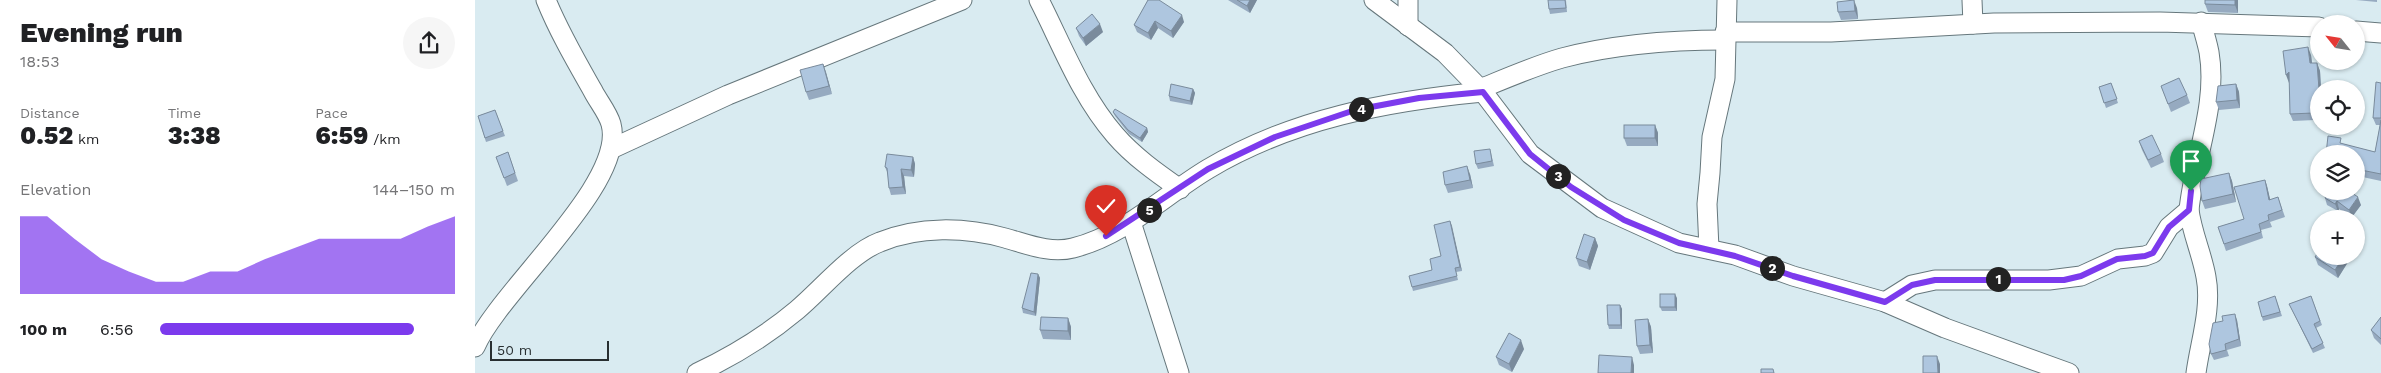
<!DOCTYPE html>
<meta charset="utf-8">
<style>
:root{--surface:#fff;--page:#f6f6f6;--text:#202124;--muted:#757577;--accent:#7c3aed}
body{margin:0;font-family:"Work Sans",sans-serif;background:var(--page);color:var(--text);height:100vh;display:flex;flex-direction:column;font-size:19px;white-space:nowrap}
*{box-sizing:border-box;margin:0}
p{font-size:16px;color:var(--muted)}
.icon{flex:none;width:28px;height:28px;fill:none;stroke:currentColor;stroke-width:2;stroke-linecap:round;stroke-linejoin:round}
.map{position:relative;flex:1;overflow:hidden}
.drawer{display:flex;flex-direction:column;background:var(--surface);width:475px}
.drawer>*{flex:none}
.needle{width:32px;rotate:300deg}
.controls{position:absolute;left:1835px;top:15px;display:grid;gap:10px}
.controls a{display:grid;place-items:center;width:55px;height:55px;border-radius:50%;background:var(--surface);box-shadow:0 1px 4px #0004;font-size:25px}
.scale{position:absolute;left:15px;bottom:12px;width:119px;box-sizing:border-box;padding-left:5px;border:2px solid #282f31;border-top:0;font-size:14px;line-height:18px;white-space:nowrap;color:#282f31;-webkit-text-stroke:4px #d9ebf1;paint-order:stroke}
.pin{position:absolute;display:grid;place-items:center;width:42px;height:42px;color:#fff;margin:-51px -21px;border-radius:50% 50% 50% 0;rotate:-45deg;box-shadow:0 0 5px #0007}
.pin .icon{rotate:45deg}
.km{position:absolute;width:25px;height:25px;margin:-12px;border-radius:50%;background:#222;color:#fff;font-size:14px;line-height:25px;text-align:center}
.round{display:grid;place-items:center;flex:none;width:52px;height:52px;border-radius:26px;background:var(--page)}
.head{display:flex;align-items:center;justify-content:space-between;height:85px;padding:0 20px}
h1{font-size:28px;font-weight:800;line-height:38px}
.stats{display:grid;grid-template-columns:repeat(3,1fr);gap:8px;height:85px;padding:5px 20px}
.stats div{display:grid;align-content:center}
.stats b{font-size:25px;font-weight:800}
.stats small{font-size:14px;font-weight:400}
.stats p{font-size:14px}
.chart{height:140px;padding:10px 20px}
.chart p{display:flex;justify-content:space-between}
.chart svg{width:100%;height:90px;margin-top:5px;fill:var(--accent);opacity:.7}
ul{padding:0 20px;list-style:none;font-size:16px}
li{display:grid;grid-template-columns:80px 60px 1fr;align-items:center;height:38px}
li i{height:12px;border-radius:6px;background:var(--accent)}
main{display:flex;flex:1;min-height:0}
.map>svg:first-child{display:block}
</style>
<main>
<section class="drawer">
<div class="head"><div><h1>Evening run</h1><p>18:53</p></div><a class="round"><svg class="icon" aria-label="share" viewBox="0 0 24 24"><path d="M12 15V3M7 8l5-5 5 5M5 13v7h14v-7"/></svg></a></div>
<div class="stats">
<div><p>Distance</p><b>0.52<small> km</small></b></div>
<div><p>Time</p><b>3:38</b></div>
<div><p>Pace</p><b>6:59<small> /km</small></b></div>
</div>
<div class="chart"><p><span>Elevation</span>144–150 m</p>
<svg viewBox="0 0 160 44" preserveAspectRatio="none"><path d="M0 44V6L10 6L20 17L30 27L40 33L50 38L60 38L70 33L80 33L90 27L100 22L110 17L120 17L130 17L140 17L150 11L160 6V44z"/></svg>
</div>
<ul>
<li><b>100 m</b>6:56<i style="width:86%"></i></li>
</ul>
</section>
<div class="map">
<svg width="1906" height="373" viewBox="0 0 1906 373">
<rect width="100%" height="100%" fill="#d9ebf1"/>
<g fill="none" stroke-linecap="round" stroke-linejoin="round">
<g stroke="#66777c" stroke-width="21">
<g id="minor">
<path d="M564 0C587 45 606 96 640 135 658 156 682 173 705 189"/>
<path d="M899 0 970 53 1008 92 1055 154 1127 208 1204 243 1260 255 1318 276 1410 302 1470 328 1594 373"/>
<path d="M933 0V26"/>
<path d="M1497 0 1498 24"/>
<path d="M1881 31 1906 33"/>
<path d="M1250 32H1356L1519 23 1685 22 1844 27"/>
<path d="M1005 89C1032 78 1059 66 1087 58 1140 44 1195 40 1250 40"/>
<path d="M136 149 253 95 487 0"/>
<path d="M656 222 704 373"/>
<path d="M1234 249 1232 204 1235 173 1237 137 1250 79 1252 0"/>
<path d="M1410 302 1437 285 1460 280H1574L1606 276 1643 259 1670 256 1678 253 1694 227 1714 210"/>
<path d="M0 347C23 292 152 183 136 124 133 113 123 101 118 91 101 61 84 32 71 0"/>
<path d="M222 373C258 356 291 336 322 310 347 289 376 253 405 242 444 226 490 227 530 238 552 244 575 254 598 248 650 235 688 196 733 169 817 119 912 101 1008 92"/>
<path d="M1721 373C1725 343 1737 308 1731 277 1727 254 1717 233 1714 210 1719 158 1743 105 1734 52 1732 42 1729 32 1726 22"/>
</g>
</g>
<use href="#minor" stroke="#fff" stroke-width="19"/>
</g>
<g fill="#96aac0">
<path d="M673 0 709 22 698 38 683 28 676 40 662 32 659 25Z"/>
<path d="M753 0H782L775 13Z"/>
<path d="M1091 0 1092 12 1075 14 1074 9Z"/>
<path d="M1763 0V13L1733 12 1730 4Z"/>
<path d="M1881 0H1902V2Z"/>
<path d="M1382 8 1383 19 1366 20 1363 12Z"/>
<path d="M601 28 628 32 611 46 604 36Z"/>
<path d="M1836 55 1837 63H1842L1845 71 1846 89H1844V126H1842L1840 120 1818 121 1815 114Z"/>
<path d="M348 64 357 94 334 100 331 92Z"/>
<path d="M1636 83 1643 103 1631 108 1624 87Z"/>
<path d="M1906 83V181L1883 176 1881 179V154L1868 144 1900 152 1905 125H1901L1898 118Z"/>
<path d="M1761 84 1764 92 1765 108 1744 110 1741 102Z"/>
<path d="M1686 86 1712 95 1715 103 1696 112Z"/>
<path d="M718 89 720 93 717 105 695 101 694 96Z"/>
<path d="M20 110 30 136 11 142 3 116Z"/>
<path d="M638 112 672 128 673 132 667 142 654 134 640 116Z"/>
<path d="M1180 125 1183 133V146H1152L1149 138Z"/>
<path d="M1664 141 1686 154 1689 162 1676 168 1667 150Z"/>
<path d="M33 152 43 181 32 186 21 157Z"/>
<path d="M1016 153 1019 166 1003 169 1001 164Z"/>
<path d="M438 157 440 164 439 177 429 176 431 194 416 195 414 188 413 174 410 167Z"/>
<path d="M1754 173 1757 181 1761 202 1730 209 1727 201Z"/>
<path d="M995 174 998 188 973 193 970 185Z"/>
<path d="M1790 180 1792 186 1795 200 1803 197 1810 217 1795 222 1797 227 1786 230 1788 238 1751 251 1743 227 1769 219Z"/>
<path d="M1850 198 1886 205 1877 217 1864 209 1863 211 1852 205Z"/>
<path d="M975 221 987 271 981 272 983 280 938 291 937 287 957 270 966 256Z"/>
<path d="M1120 238 1123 246 1115 270 1104 266 1101 258Z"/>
<path d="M1844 256H1871L1873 262 1863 278 1843 265 1840 257Z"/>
<path d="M563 274 565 278 561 316 548 313 547 308Z"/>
<path d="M1800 296 1807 316 1788 321 1787 317Z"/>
<path d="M1836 296 1847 325 1841 328 1850 348 1838 353 1814 304Z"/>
<path d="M1202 298V311H1187L1185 307Z"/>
<path d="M1145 305 1147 309V329H1134L1133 325Z"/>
<path d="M1906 317V345L1899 338 1896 330Z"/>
<path d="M593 318 596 327V340L568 339 565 330Z"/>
<path d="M1173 319 1176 327 1178 353 1165 354 1162 346Z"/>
<path d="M1762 320 1766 346 1752 350 1754 356 1739 360 1736 354Z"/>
<path d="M1049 349 1037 372 1024 365 1021 357Z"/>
</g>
<g fill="#7a8b9c">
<path d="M775 0H782L775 13 772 6Z"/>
<path d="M1379 0 1382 8 1383 19 1380 11Z"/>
<path d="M1760 0H1763V13L1760 5Z"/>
<path d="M707 15 709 22 698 38 696 31Z"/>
<path d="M680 21 683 28 676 40 673 33Z"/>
<path d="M625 24 628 32 611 46 608 38Z"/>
<path d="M1833 47 1836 55 1838 71 1835 63Z"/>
<path d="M1842 63 1845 71 1846 89H1844Z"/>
<path d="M348 64 351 72 357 94 354 86Z"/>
<path d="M1814 72V83L1811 75Z"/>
<path d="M1761 84 1764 92 1765 108 1762 100Z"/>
<path d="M718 89 720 93 717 105 715 101Z"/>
<path d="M1180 125 1183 133V146L1180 138Z"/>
<path d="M672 128 673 132 667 142 665 138Z"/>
<path d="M438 157 440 164 439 177 436 170Z"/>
<path d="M992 166 995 174 998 188 995 180Z"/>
<path d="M426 169 429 176 431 194 428 187Z"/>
<path d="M1754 173 1757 181 1761 202 1758 194Z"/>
<path d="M1790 180 1792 186 1797 207 1794 200Z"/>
<path d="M1883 197 1886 205 1877 217 1874 210Z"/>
<path d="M1862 201 1864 209 1863 211 1860 204Z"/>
<path d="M975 221 977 226 987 271 985 267Z"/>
<path d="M1120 238 1123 246 1115 270 1112 262Z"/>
<path d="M1869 256H1871L1873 262 1863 278 1860 270Z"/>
<path d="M563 274 565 278 561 316 559 312Z"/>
<path d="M1200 294 1202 298V311L1200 307Z"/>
<path d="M1145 305 1147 309V329L1146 325Z"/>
<path d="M1760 314 1762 320 1766 346 1764 339Z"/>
<path d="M593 318 596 327V340L593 331Z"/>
<path d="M1173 319 1176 327 1178 353 1175 345Z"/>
<path d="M1046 340 1049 349 1037 372 1034 364Z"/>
<path d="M1462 356 1465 364V373H1463Z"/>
<path d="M1157 357 1159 365V373H1156Z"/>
</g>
<g fill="#aec6df" stroke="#7a8b9c">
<path d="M673 0H684L707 15 696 31 680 21 673 33 659 25Z"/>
<path d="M762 0H775L772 6Z"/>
<path d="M1073 0H1090L1091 8 1074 9Z"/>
<path d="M1379 0 1380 11 1363 12 1362 2Z"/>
<path d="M1730 0H1760V5L1730 4Z"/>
<path d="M617 14 625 24 608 38 601 28Z"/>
<path d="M1833 47 1835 63H1842L1844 89V118H1839L1838 113 1815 114 1814 72 1811 75 1808 51Z"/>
<path d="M348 64 354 86 331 92 325 70Z"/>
<path d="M1704 78 1712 95 1693 104 1686 86Z"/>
<path d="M1901 82 1906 83V118H1898Z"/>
<path d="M1636 83 1642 99 1629 103 1624 87Z"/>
<path d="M696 84 718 89 715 101 694 96Z"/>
<path d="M1761 84 1762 100 1741 102 1743 86Z"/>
<path d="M640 109 672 128 665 138 653 130 638 112Z"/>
<path d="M20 110 28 131 10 138 3 116Z"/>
<path d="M1906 120V174L1881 169V154H1851L1853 136 1866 138 1865 143 1900 152Z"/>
<rect x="1149" y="125" width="31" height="13"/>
<path d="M1677 135 1686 154 1673 160 1664 141Z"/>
<path d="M1015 149 1017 161 1001 164 999 151Z"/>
<path d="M33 152 40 173 29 178 21 157Z"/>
<path d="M412 154 438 157 436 170 426 169 428 187 414 188 412 168 410 167Z"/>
<path d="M992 166 995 180 970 185 968 172Z"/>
<path d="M1754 173 1758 194 1727 201 1725 186 1726 179Z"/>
<path d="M1790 180 1794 200 1803 197 1807 210 1793 215 1794 220 1784 224 1786 232 1749 244 1743 227 1769 219 1759 187Z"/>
<path d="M1853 191H1874L1883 197 1874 210 1862 201 1860 204 1850 198Z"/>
<path d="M975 221 985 267 980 268 982 276 937 287 934 276 957 270 955 259 966 256 959 225Z"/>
<path d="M1109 234 1120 238 1112 262 1101 258Z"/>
<path d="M1844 251V256H1869L1860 270 1840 257Z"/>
<path d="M556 273 563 274 559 312 547 308Z"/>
<rect x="1185" y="294" width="15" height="13"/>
<path d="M1800 296 1805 312 1787 317 1783 302Z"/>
<path d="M1836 296 1845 321 1839 324 1848 343 1837 349 1814 304Z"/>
<path d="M1132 305H1145L1146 325H1133Z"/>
<path d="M1760 314 1764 339 1750 344 1751 350 1736 354 1734 344 1738 323 1748 321 1747 316Z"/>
<path d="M566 317 593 318V331L565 330Z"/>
<path d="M1906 317V339L1896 330Z"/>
<path d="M1173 319 1175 345 1162 346 1160 320Z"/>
<path d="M1034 333 1046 340 1034 364 1021 357Z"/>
<path d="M1124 355 1157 357 1156 373H1123Z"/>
<path d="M1448 356H1462L1463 373H1448Z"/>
<path d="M1286 369H1298L1299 373H1286Z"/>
</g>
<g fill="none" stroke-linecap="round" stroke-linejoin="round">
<g stroke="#fff" stroke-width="10">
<path id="route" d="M631 236 733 169 800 137 880 110 944 98 1008 92 1055 154 1096 187 1149 220 1204 243 1260 256 1318 276 1410 302 1437 285 1460 280H1589L1606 276 1642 259 1670 256 1678 253 1694 227 1714 210 1716 191"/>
</g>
<use href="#route" stroke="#7c3aed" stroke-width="6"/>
</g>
</svg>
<div class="controls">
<a><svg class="needle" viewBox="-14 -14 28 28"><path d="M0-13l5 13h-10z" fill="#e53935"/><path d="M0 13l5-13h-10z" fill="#757577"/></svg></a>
<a><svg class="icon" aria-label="locate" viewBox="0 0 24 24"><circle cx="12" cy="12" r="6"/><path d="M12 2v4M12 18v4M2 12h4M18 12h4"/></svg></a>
<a><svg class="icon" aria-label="layers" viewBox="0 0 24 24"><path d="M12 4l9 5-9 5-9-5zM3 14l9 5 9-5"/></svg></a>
<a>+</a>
</div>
<div class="scale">50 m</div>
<div class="pin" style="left:1716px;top:191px;background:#1e9e55"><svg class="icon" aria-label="arrive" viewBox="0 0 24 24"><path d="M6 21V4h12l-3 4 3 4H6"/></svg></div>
<div class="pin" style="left:631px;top:236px;background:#d93025"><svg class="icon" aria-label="check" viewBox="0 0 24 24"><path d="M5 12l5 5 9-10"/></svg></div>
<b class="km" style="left:1523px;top:279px">1</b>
<b class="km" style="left:1297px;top:268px">2</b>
<b class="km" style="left:1083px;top:176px">3</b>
<b class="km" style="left:886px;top:109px">4</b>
<b class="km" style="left:674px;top:210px">5</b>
</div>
</main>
